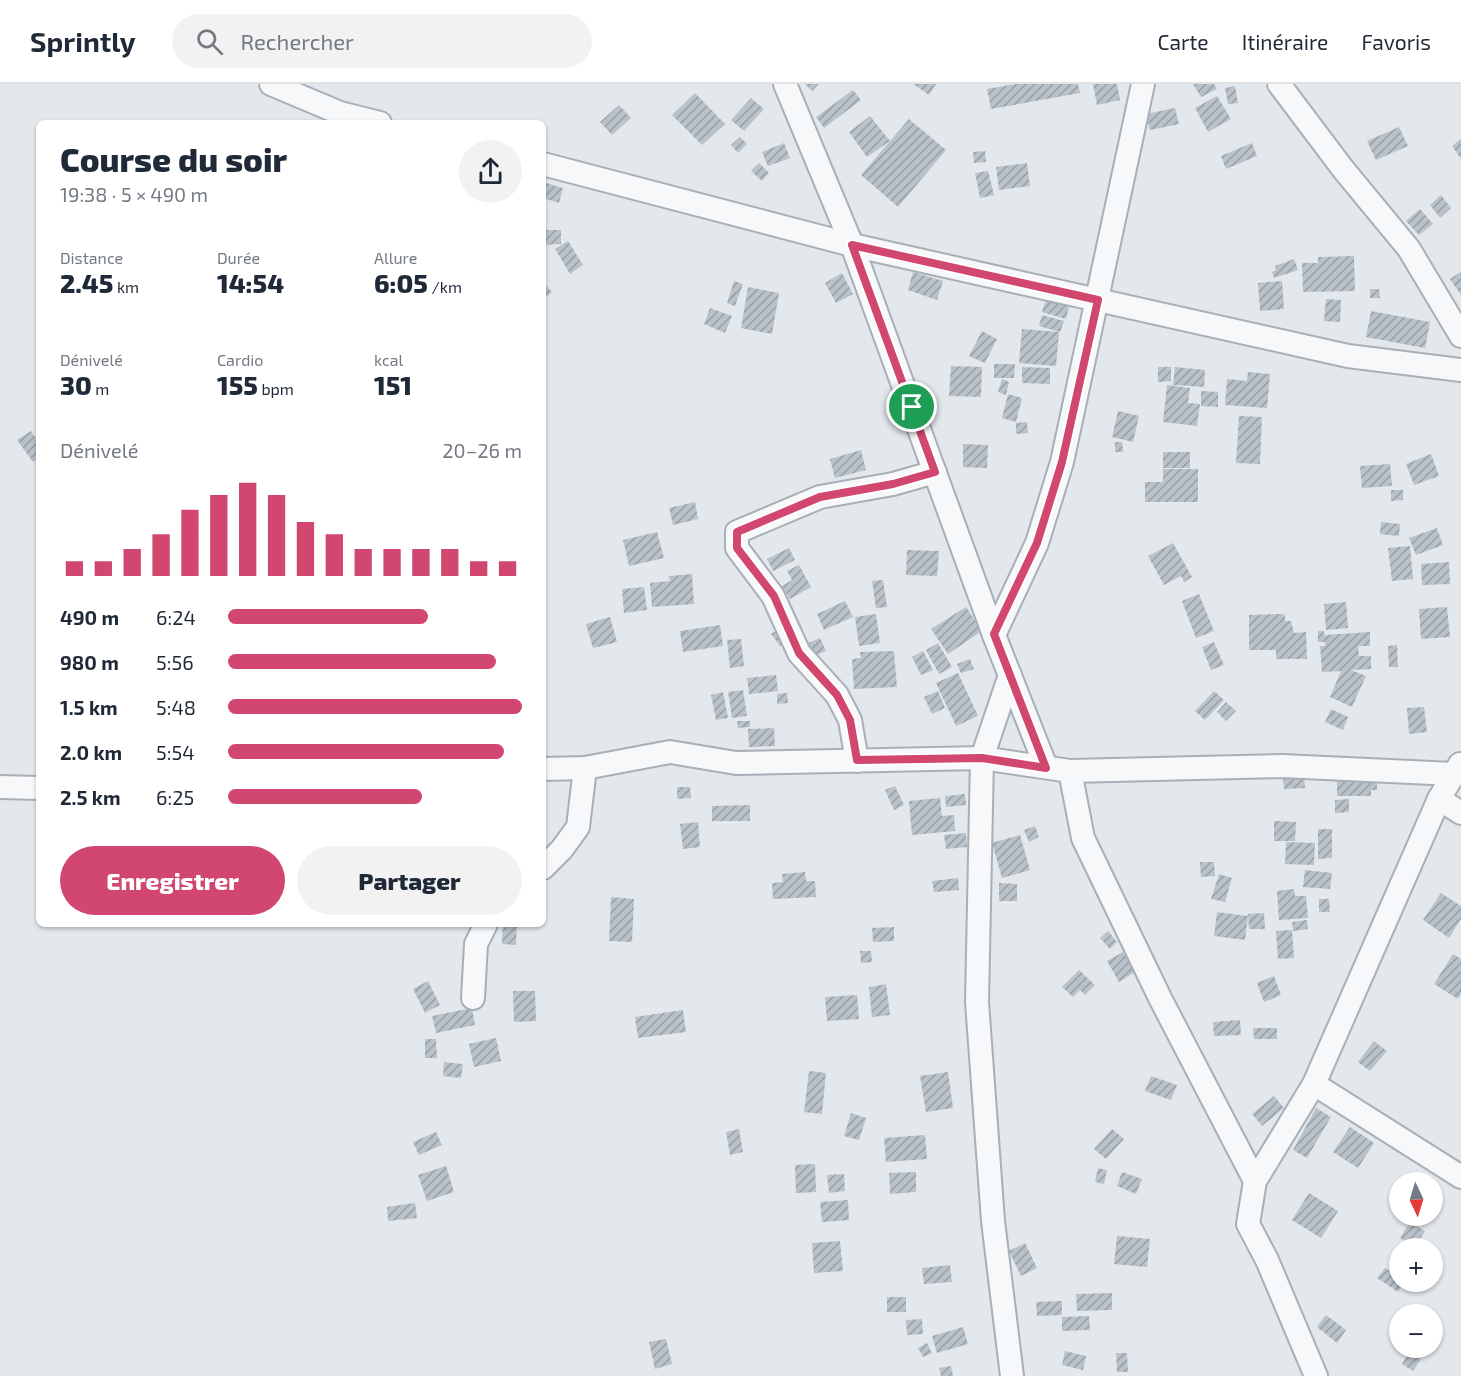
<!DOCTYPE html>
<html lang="fr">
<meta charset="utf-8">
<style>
:root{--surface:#fff;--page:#f2f2f3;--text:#1f2937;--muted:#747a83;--line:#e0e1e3;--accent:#d2476f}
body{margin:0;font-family:"Exo 2",sans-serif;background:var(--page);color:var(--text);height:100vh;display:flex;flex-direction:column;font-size:22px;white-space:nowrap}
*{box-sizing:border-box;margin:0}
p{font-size:20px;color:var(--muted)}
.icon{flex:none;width:33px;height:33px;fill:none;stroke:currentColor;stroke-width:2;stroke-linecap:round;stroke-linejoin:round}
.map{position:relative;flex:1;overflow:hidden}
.panel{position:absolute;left:36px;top:36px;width:510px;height:807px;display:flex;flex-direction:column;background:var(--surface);border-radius:9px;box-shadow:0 2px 4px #0004}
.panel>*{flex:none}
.needle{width:39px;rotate:176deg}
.buttons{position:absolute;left:1389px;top:1088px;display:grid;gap:12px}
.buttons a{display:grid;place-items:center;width:54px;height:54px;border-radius:50%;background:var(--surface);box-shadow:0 2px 4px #0004;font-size:30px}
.pin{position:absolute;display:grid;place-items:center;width:51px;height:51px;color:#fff;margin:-26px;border:3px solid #fff;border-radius:50%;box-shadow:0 2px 6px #0007}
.round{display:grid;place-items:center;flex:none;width:63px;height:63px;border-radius:32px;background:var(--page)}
.headline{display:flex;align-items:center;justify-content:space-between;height:102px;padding:0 24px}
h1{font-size:33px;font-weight:800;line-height:45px}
.figures{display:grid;grid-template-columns:repeat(3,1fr);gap:9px;height:102px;padding:6px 24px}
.figures div{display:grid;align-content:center}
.figures b{font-size:26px;font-weight:800}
.figures small{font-size:16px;font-weight:400}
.figures p{font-size:16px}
.chart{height:168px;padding:12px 24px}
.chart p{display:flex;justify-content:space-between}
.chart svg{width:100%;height:108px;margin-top:6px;stroke:var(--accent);stroke-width:6}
.primary-button{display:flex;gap:12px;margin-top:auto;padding:12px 24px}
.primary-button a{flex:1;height:69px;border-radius:36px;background:var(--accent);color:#fff;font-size:24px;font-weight:800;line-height:69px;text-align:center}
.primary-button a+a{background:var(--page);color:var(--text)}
ul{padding:0 24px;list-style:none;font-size:20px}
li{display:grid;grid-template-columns:96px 72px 1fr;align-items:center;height:45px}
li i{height:15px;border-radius:8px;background:var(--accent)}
header{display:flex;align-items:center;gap:36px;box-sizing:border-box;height:84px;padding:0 30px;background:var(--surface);border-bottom:2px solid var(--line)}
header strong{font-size:28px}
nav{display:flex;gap:33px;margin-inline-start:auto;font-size:21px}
.search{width:420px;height:54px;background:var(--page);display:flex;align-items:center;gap:15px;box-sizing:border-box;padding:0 21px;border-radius:33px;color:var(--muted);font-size:22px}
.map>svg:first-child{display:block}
</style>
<header>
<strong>Sprintly</strong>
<div class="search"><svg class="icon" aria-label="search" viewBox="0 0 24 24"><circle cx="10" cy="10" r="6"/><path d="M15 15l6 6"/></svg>Rechercher</div>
<nav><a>Carte</a><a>Itinéraire</a><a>Favoris</a></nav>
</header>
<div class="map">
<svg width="1461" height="1292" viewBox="0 0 1461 1292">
<defs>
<pattern id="building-hatch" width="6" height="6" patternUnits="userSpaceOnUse" patternTransform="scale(1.5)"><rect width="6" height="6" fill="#bac2c9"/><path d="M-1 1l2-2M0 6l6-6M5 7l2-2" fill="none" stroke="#979ea5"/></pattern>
</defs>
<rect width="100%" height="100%" fill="#e3e8ec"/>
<g fill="url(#building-hatch)">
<path d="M805 0H819L812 7Z"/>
<path d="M913 0H936L929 11Z"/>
<path d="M1016 0H1078L1080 9 991 25 987 5Z"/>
<path d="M1093 0H1117L1120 16 1097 21Z"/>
<path d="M1193 0H1214L1217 5 1201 13Z"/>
<path d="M1235 2 1238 19 1228 20 1225 4Z"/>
<path d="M853 6 861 16 824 44 816 33Z"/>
<path d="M695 9 725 40 702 61 672 31Z"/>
<path d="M1217 12 1231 35 1208 48 1195 24Z"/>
<path d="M751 14 764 25 744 47 731 36Z"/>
<path d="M619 21 631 34 612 51 600 38Z"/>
<path d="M1175 24 1179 40 1150 46 1146 30Z"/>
<path d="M870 32 890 57 867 73 849 48Z"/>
<path d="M909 35 946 66 898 123 861 91Z"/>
<path d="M1399 43 1408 62 1376 76 1367 57Z"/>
<path d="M740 53 747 60 738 69 731 61Z"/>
<path d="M1461 55V75L1452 62Z"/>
<path d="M784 59 790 74 768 82 762 68Z"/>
<path d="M1252 59 1257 72 1226 85 1221 72Z"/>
<path d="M985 67 986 78 974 79 973 68Z"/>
<path d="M759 79 769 89 762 97 751 87Z"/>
<path d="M1027 79 1030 102 999 106 996 83Z"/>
<path d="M988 87 994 111 980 114 975 89Z"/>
<path d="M543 98 563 104 559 119 543 114Z"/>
<path d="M1441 111 1451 124 1440 134 1430 121Z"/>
<path d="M1420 125 1433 140 1419 151 1406 137Z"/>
<path d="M543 146H561V160L543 161Z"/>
<path d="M568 157 583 181 570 190 555 165Z"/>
<path d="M1354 172 1355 207 1303 208 1302 179H1318V173Z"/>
<path d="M1294 175 1298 186 1274 194 1272 188 1276 186 1275 182Z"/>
<path d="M913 188 943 197 937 216 908 206Z"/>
<path d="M1461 188V211L1450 195Z"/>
<path d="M842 189 853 210 836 219 825 199Z"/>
<path d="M734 197 743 200 735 222 727 219Z"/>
<path d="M1282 197 1284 225 1260 227 1258 199Z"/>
<path d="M543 198 552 208 543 216Z"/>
<path d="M748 203 779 209 772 250 741 244Z"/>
<path d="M1370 205H1379L1380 214H1370Z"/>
<path d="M1326 215 1341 216 1340 238 1324 237Z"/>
<path d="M1046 216 1069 223 1066 235 1042 228Z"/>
<path d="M710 224 732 232 725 249 704 240Z"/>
<path d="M1371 227 1430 238 1425 264 1366 253Z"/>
<path d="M1042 231 1064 237 1060 248 1039 242Z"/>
<path d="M1022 245 1059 248 1056 282 1019 279Z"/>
<path d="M982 247 997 255 985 279 969 272Z"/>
<path d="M994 280H1015L1014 294H994Z"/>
<path d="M951 282 982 283 981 313 949 312Z"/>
<path d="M1022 283 1050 284V300L1022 299Z"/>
<path d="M1158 283H1171V297L1158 298Z"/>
<path d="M1175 283 1205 286 1204 303 1173 301Z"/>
<path d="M1248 288 1270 290 1267 324 1225 321 1227 295 1247 297Z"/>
<path d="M1002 295 1009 298 1006 311 998 308Z"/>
<path d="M1167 301 1190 304 1188 319 1200 320 1197 342 1163 338Z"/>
<path d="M1201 307 1218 308V323L1201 322Z"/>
<path d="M1008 310 1022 314 1016 338 1002 334Z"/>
<path d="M1118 327 1139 332 1133 358 1112 353Z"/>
<path d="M1239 332 1262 333 1260 380 1236 379Z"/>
<path d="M1027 338 1028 349 1016 350V339Z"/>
<path d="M31 347 39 359V374L33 378 17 356Z"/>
<path d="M1115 358H1122L1123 368H1115Z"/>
<path d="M963 360 988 361 987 384 963 383Z"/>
<path d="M861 366 866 386 835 394 830 375Z"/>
<rect x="1163" y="368" width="27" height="16"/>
<path d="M1431 370 1439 392 1414 401 1406 380Z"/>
<path d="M1390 380 1392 402 1362 404 1360 382Z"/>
<path d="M1163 385H1198V418H1145V398H1163Z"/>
<path d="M1391 406H1403V416L1391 417Z"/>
<path d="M695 418 698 435 673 441 669 424Z"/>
<path d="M1381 438 1400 440 1399 452 1380 450Z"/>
<path d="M1437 444 1443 461 1416 471 1409 454Z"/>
<path d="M657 448 664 474 629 482 623 456Z"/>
<path d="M1173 459 1192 493 1184 498 1181 492 1164 501 1148 472Z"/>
<path d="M1410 462 1413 495 1392 497 1388 464Z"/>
<path d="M789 464 795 476 773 487 767 475Z"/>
<path d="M907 466 939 467 937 492 906 491Z"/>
<path d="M1449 478 1450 500 1422 501 1421 480Z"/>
<path d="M799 481 811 503 790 515 782 502 792 496 787 487Z"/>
<path d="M692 490 694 520 652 523 650 499 670 497 669 492Z"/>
<path d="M883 496 887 523 876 524 872 497Z"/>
<path d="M644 503 647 526 624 529 622 505Z"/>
<path d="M1199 510 1214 547 1196 554 1182 517Z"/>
<path d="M845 517 853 533 824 546 817 530Z"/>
<path d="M1346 518 1348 544 1326 546 1324 520Z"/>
<path d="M966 523 982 547 948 570 931 545Z"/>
<path d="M1447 523 1450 553 1421 555 1419 525Z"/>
<path d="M876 530 880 559 859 562 855 533Z"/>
<path d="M1281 530 1285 531V537H1291L1294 549 1306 548 1307 575H1276V566H1249V531Z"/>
<path d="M610 533 617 558 593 564 586 540Z"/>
<path d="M720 541 723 562 683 568 680 547Z"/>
<path d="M783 542 792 554 780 562 771 550Z"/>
<path d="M1318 547H1324V551L1370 548V562H1358L1359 572H1371V585L1351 586 1366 592 1352 623 1330 613 1341 587 1322 588 1320 562H1325V558H1318Z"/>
<path d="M820 554 826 567 814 572 808 559Z"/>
<path d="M741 555 744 582 730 584 727 556Z"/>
<path d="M1214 558 1224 581 1211 586 1202 563Z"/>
<path d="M938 559 952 583 939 590 926 566Z"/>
<path d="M1397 561 1398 583H1389L1388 562Z"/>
<path d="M894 567 897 603 854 605 852 575 861 574 860 568Z"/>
<path d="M923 567 933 586 921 591 912 573Z"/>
<path d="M970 575 974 585 961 589 957 580Z"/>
<path d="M958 589 978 632 956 642 936 599Z"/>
<path d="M776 591 778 607 749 610 747 594Z"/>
<path d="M743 606 747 632 732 634 728 608Z"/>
<path d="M938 607 945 624 932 630 924 613Z"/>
<path d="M1214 607 1224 616 1205 636 1195 627Z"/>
<path d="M723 608 728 634 716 636 711 611Z"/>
<path d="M787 609 788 619 777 620V610Z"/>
<path d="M1226 618 1236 627 1226 637 1217 628Z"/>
<path d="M1424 623 1427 648 1409 650 1407 624Z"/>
<path d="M1331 625 1348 633 1343 646 1325 638Z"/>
<path d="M737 637H750V643L738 644Z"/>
<path d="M774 644 775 662 749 663 748 645Z"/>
<path d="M1337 691H1377V706H1371V712H1337Z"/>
<path d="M1304 693 1305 704 1284 705 1283 694Z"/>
<path d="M895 702 904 721 894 726 885 706Z"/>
<path d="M677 703H690L691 714 677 715Z"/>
<path d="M965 710 966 721 946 723 945 712Z"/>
<path d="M940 714 942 732 954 731 955 747 912 751 909 717Z"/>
<path d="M1349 715V728L1335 729V716Z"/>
<path d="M750 721V737H712V722Z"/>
<path d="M1274 737 1296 738 1295 757H1274Z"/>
<path d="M698 738 700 763 683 765 680 740Z"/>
<path d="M1035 742 1039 753 1029 758 1024 746Z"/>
<path d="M1318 745H1332V774L1318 775Z"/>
<path d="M966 749 967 763 946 765 944 751Z"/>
<path d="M1020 751 1030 786 1002 794 992 759Z"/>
<path d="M1286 758 1315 759 1314 781 1285 780Z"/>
<path d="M1200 778H1214L1215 792 1201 793Z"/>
<path d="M1305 786 1332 789 1330 805 1303 803Z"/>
<path d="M805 788 806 797H815L816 813 773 815 772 799 783 798 782 790Z"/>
<path d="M1219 790 1232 794 1225 818 1211 815Z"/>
<path d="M958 794 959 806 934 808 932 797Z"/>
<path d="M999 799 1017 800V817H999Z"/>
<path d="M1294 805 1295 812H1306L1308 834 1279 836 1277 807Z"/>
<path d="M1441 809 1461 822V835L1449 854 1423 836Z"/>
<path d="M611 813 634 815 632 858 609 857Z"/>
<path d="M1319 815H1329L1330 828H1319Z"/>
<path d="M1217 828 1248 832 1245 856 1214 852Z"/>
<path d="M1264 829 1265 845H1249L1248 830Z"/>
<path d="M1307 836 1308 845 1293 847 1292 838Z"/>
<path d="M503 840H517L516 861 502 860Z"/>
<path d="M894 843V857L873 858 872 844Z"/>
<path d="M1292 846 1294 874 1278 875 1276 847Z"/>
<path d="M1108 847 1117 858 1110 865 1100 854Z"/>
<path d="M860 867H871L872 878 861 879Z"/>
<path d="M1123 868 1135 888 1119 898 1107 877Z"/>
<path d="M1453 870 1461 875V910L1458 915 1434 900Z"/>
<path d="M1079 886 1095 901 1085 911 1080 906 1073 913 1062 903Z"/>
<path d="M1274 892 1281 911 1264 918 1257 899Z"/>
<path d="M428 897 440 921 425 929 413 905Z"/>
<path d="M886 900 890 931 872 933 869 903Z"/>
<path d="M513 907H535L536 937 514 938Z"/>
<path d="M857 911 859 935 827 937 825 913Z"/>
<path d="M472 924 475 941 436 949 432 932Z"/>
<path d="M683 926 686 948 638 954 635 933Z"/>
<path d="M1240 936 1241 951 1214 952 1213 938Z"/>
<path d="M1253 944H1277V955H1254Z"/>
<path d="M496 954 501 977 474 983 469 960Z"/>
<path d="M425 955H436L437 974H425Z"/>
<path d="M1374 957 1387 967 1370 987 1358 978Z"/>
<path d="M444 978 463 980 461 994 443 992Z"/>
<path d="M809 987 826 989 822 1030 804 1028Z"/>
<path d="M948 988 953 1024 926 1028 920 992Z"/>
<path d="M1151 992 1177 1001 1171 1016 1145 1007Z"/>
<path d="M1274 1012 1284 1024 1262 1042 1252 1030Z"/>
<path d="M1316 1024 1331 1033 1307 1074 1293 1066Z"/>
<path d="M851 1029 866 1034 859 1056 844 1052Z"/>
<path d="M1350 1043 1374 1059 1358 1084 1333 1068Z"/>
<path d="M739 1045 743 1068 730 1071 726 1048Z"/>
<path d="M1112 1045 1124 1055 1106 1075 1094 1065Z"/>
<path d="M436 1048 442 1061 419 1071 413 1058Z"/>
<path d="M925 1051 927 1075 886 1078 884 1054Z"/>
<path d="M815 1080 816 1108 796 1109 795 1081Z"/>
<path d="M446 1082 454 1108 427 1117 418 1091Z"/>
<path d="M1098 1084 1107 1086 1104 1100 1095 1098Z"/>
<path d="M916 1088V1108L890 1110 889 1089Z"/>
<path d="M1122 1088 1142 1095 1136 1110 1117 1102Z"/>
<path d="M844 1090 845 1107 829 1109 827 1091Z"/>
<path d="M1309 1109 1338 1127 1321 1154 1292 1136Z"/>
<path d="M848 1116 849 1136 822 1138 820 1118Z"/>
<path d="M415 1119 417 1134 388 1137 387 1123Z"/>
<path d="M1410 1138 1425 1147 1415 1163 1400 1154Z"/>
<path d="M1117 1152 1150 1155 1147 1183 1114 1180Z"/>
<path d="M840 1157 843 1187 814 1189 812 1159Z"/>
<path d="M1025 1159 1037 1184 1021 1192 1009 1167Z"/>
<path d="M950 1181 952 1198 924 1200 922 1184Z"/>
<path d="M1385 1184 1400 1193V1197H1405L1398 1208 1377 1194Z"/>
<path d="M1112 1209V1226L1077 1227 1076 1210Z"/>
<rect x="887" y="1213" width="19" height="15"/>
<path d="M1062 1217V1231L1037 1232 1036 1218Z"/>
<path d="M1326 1231 1346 1246 1337 1259 1317 1243Z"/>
<path d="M1089 1232 1090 1246 1062 1247V1233Z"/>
<path d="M922 1235 923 1250 907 1251 906 1236Z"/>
<path d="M963 1243 968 1260 937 1269 932 1252Z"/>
<path d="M666 1255 672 1280 655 1285 649 1258Z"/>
<path d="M927 1259 932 1269 923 1273 918 1264Z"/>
<path d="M1065 1267 1086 1272 1083 1286 1062 1281Z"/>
<path d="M1410 1267 1421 1275 1413 1287 1402 1280Z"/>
<path d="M1116 1269H1127L1128 1288H1117Z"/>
<path d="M951 1282 953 1292H941L939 1284Z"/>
</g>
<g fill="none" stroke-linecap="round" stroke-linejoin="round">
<g stroke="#a8afb6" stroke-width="26">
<g id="minor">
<path d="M271 0 340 29 380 39"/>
<path d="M785 0 852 161 994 551 1046 683"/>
<path d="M1279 0 1343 85 1409 165 1461 252"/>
<path d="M543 80 852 161 1348 272 1461 286"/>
<path d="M994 551 1037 459 1062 378 1143 0"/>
<path d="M1010 591 982 674 977 918 993 1137 1012 1292"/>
<path d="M857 677 850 636 837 611 799 569 773 512 737 464V448L820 413 893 400 935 388"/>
<path d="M543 685 585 684 670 668 736 679 982 674 1070 687 1282 682 1454 690"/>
<path d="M1070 687 1083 754 1160 914 1255 1097"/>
<path d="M0 703 39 704"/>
<path d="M1439 715 1461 729"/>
<path d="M543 784 562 765 578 743 585 684"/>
<path d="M473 914 476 860 486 840"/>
<path d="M1314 1000 1461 1093"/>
<path d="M1316 1292 1267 1176 1248 1140 1255 1097 1314 1000 1439 715 1460 680"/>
</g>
</g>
<use href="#minor" stroke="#f6f8fa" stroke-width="22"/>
</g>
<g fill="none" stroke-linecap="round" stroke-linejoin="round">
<g stroke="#fff" stroke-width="12">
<path id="route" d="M852 161 1098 216 1062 378 1037 459 994 550 1046 684 982 674 857 676 850 636 837 611 799 569 774 512 737 464V448L820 413 893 400 935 388Z"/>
</g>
<use href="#route" stroke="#d2476f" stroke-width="8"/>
</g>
</svg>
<div class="buttons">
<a><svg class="needle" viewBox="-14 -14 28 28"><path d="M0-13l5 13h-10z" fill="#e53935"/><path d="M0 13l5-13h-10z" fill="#747a83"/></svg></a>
<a>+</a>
<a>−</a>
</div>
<div class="pin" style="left:912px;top:323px;background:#1e9e55"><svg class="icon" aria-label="arrive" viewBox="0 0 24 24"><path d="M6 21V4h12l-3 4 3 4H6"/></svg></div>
<section class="panel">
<div class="headline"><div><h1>Course du soir</h1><p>19:38 · 5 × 490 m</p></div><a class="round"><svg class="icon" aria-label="share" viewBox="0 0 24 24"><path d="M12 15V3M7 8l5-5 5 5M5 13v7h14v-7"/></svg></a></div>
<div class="figures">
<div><p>Distance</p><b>2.45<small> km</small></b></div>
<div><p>Durée</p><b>14:54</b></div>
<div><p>Allure</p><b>6:05<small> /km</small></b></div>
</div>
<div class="figures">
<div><p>Dénivelé</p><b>30<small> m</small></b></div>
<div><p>Cardio</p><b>155<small> bpm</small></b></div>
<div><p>kcal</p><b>151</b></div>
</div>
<div class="chart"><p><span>Dénivelé</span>20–26 m</p>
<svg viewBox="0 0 160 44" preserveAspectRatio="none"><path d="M5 44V38M15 44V38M25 44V33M35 44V27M45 44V17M55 44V11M65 44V6M75 44V11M85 44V22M95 44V27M105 44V33M115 44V33M125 44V33M135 44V33M145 44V38M155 44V38"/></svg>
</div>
<ul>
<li><b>490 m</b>6:24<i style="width:68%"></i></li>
<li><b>980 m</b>5:56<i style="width:91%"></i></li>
<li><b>1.5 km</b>5:48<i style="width:100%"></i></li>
<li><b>2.0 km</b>5:54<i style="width:94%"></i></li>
<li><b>2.5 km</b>6:25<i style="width:66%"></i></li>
</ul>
<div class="primary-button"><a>Enregistrer</a><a>Partager</a></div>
</section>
</div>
